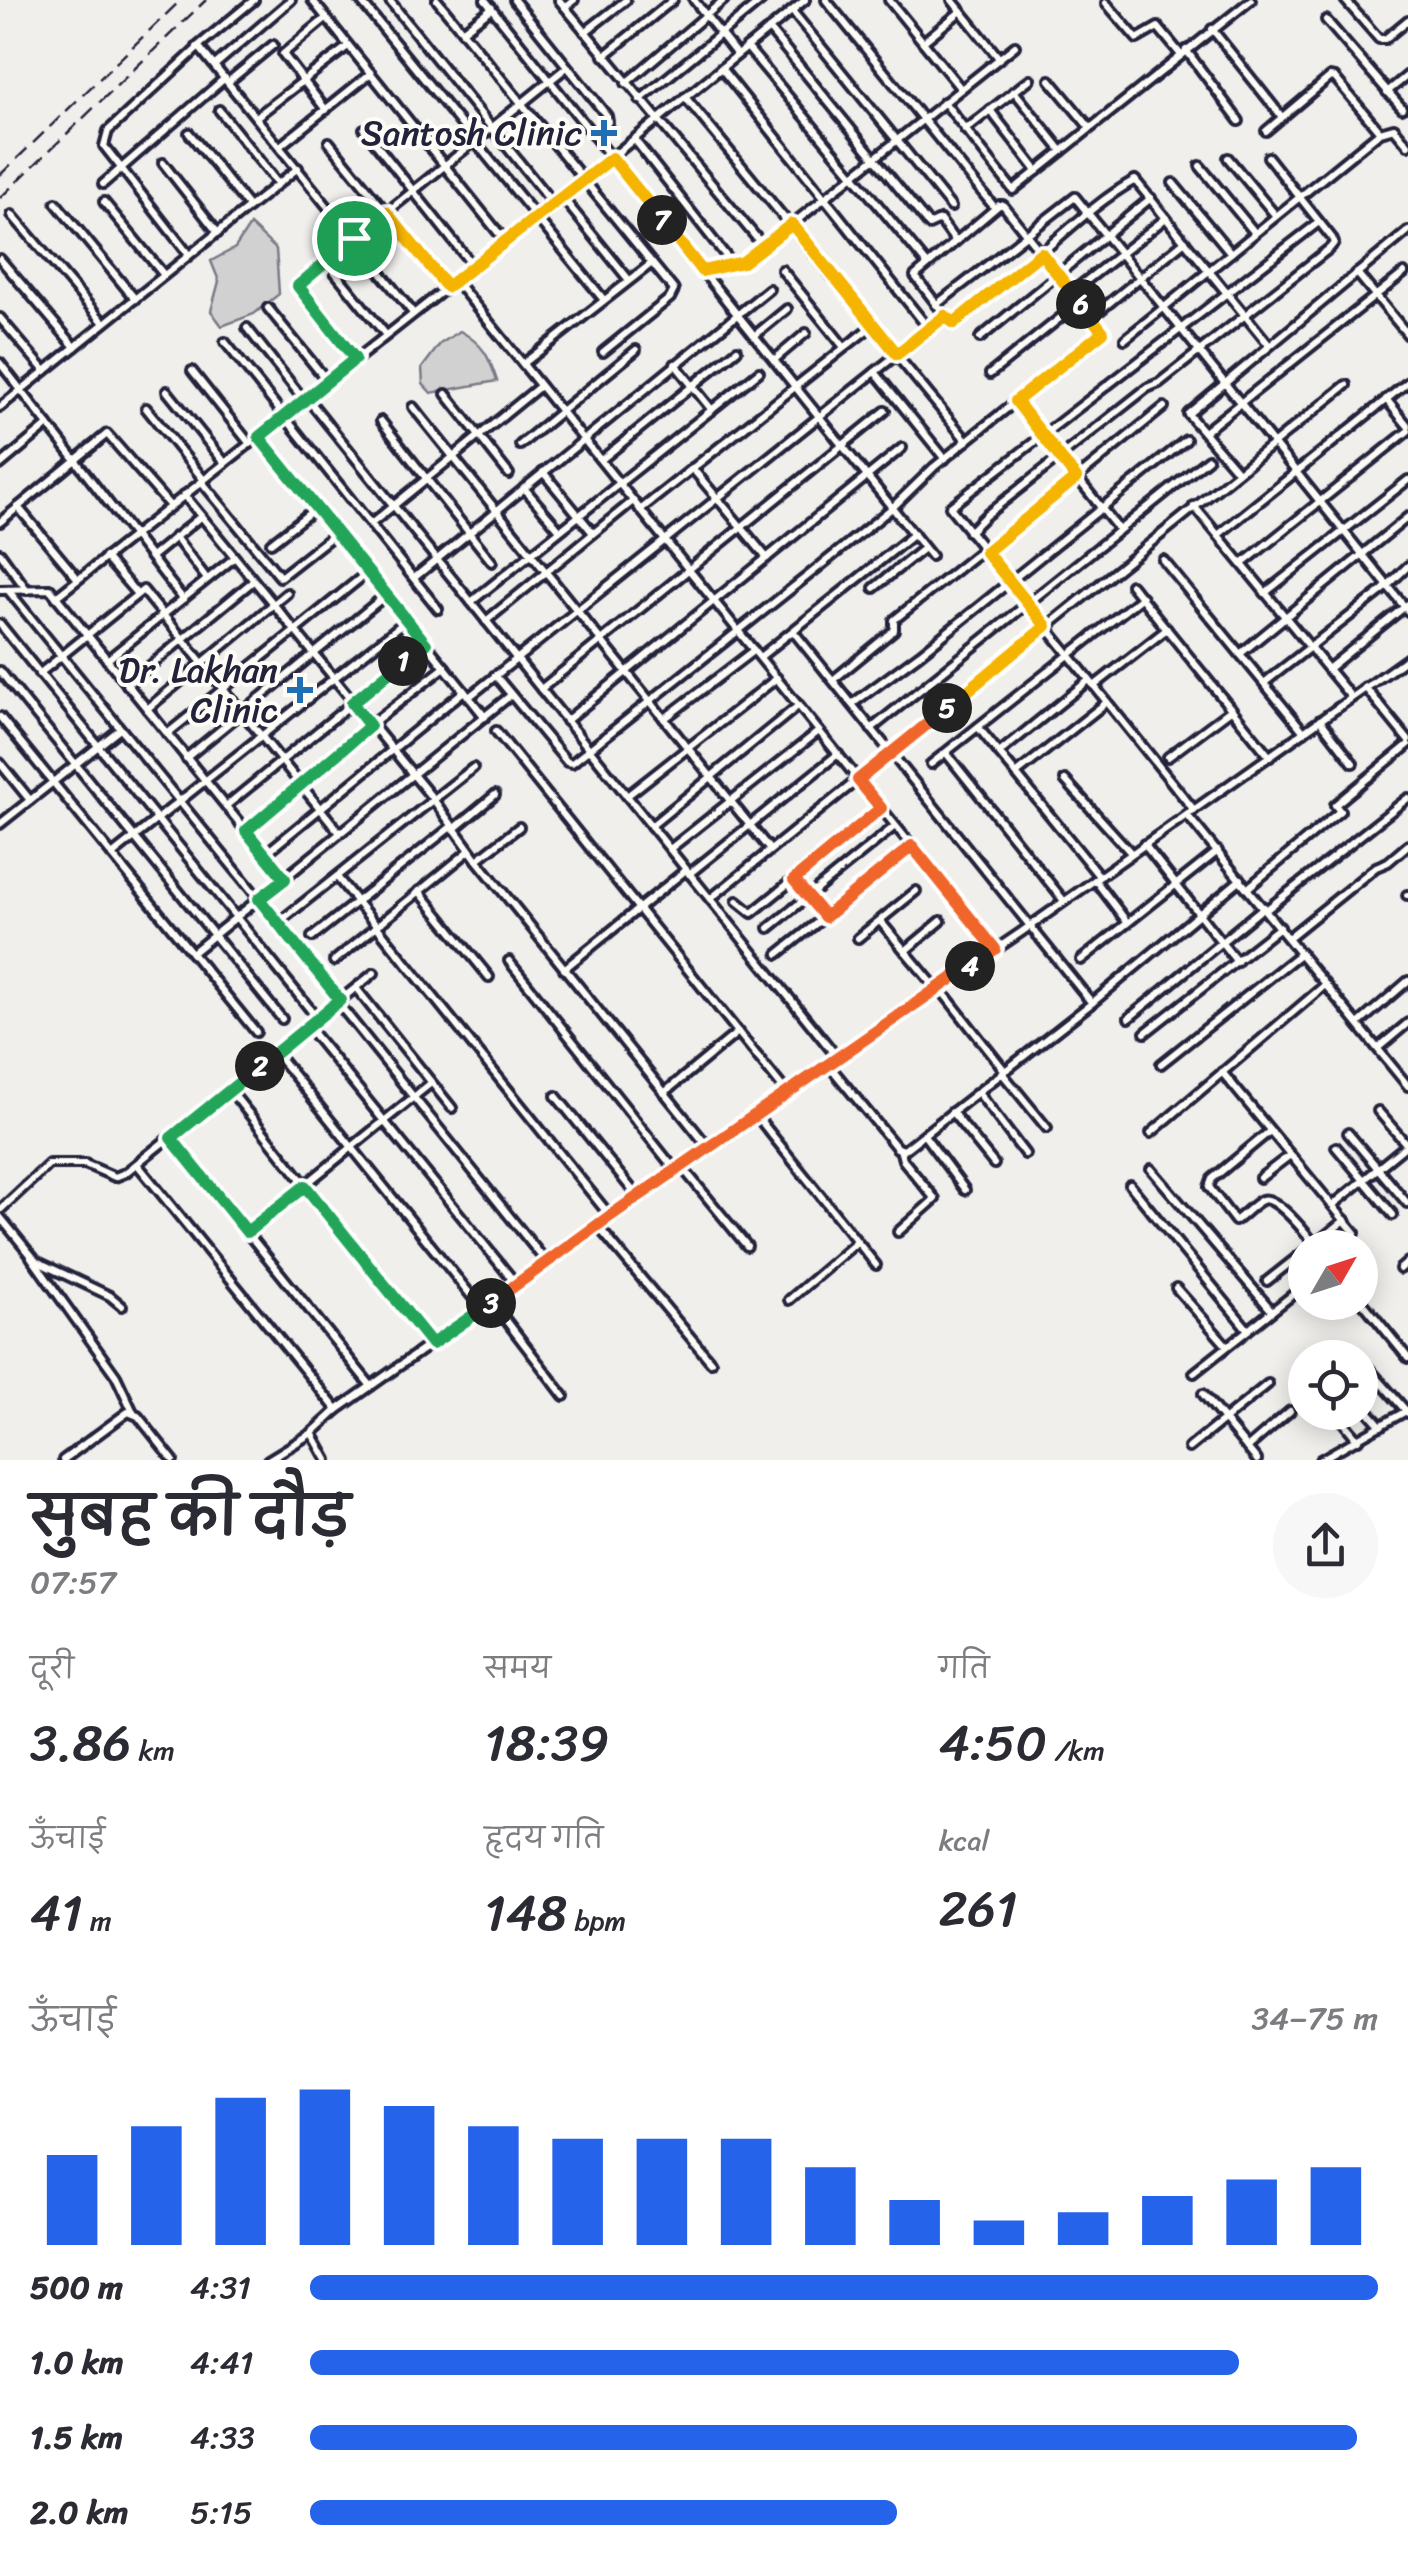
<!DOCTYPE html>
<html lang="hi">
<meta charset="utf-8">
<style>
:root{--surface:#fff;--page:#f7f7f7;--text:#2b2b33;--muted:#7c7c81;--accent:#2563eb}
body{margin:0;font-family:Sriracha,"Playpen Sans Deva",sans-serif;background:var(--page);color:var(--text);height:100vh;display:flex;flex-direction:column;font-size:38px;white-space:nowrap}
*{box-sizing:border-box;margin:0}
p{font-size:32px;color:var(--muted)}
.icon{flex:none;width:55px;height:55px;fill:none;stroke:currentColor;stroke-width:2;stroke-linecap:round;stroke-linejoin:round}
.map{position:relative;height:1460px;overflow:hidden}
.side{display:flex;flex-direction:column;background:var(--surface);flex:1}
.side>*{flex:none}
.needle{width:65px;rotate:51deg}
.controls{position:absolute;left:1288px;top:1230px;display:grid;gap:20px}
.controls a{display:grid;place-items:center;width:90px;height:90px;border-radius:50%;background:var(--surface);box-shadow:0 5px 25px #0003;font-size:50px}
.pin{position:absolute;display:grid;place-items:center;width:85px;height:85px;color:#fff;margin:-42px;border:5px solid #fff;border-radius:50%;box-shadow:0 2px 10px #0007}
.km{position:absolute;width:50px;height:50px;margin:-25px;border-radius:50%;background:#222;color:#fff;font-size:28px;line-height:50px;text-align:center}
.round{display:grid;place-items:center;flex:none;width:105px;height:105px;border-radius:52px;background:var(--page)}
.summary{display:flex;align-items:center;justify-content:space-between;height:170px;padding:0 30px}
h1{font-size:55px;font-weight:600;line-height:75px}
.stats{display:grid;grid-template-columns:repeat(3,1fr);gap:15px;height:170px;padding:10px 30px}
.stats div{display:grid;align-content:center}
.stats b{font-size:50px;font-weight:600}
.stats small{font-size:28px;font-weight:400}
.stats p{font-size:28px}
.chart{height:280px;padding:20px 30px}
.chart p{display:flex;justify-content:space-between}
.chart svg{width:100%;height:180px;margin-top:10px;stroke:var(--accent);stroke-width:6}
ul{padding:0 30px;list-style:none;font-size:32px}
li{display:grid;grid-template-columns:160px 120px 1fr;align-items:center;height:75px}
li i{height:25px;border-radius:12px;background:var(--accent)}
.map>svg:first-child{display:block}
</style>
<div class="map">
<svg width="1408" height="1460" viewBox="0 0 1408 1460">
<rect width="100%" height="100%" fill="#f0efec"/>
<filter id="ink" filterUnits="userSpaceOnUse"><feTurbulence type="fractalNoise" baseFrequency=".01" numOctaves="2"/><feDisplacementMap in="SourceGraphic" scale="20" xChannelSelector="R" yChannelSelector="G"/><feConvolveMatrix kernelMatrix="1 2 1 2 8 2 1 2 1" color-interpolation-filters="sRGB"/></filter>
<g filter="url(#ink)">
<g fill="#d2d1d1" stroke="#7a7a86" stroke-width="2.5">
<path d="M250 225 276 249 279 294 254 314 222 326 211 311 219 281 211 261 235 248Z"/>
<path d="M460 331C483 344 489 356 497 381L431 393 423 384 422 368 440 344Z"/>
</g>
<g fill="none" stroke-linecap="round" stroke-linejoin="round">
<g stroke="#22223b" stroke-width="14">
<g id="minor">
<path d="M312 0 505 241"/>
<path d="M360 0 604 300"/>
<path d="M389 0 553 204"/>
<path d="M437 0 674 290 670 298 603 352"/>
<path d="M485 0 931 556"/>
<path d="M514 0 607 116 608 122 594 136"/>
<path d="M559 0 764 247"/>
<path d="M694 0 737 55"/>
<path d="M826 0 995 208"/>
<path d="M889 0 961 89"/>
<path d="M952 0 999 58"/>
<path d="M1345 0 1379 39H1385L1408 20"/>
<path d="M1106 3 1137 39 1158 27 1181 55"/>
<path d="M565 7 574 0"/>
<path d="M792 11 951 207"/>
<path d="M1326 20 1402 108"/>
<path d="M769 29 929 225 940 220 955 241"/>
<path d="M1212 29 1282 117"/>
<path d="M462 31 492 8"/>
<path d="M585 32 626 0"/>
<path d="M923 42 961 11"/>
<path d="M197 47 254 0"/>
<path d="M747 47 927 264"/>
<path d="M1186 50 1239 121"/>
<path d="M604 56 673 0"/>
<path d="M215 65 291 0"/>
<path d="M721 68 929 329"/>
<path d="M1050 80 1090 128"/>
<path d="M228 82 273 45"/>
<path d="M626 83 724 0"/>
<path d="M1014 91 1062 151"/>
<path d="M1387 92 1408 75"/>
<path d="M685 97 967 441"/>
<path d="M640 100 762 0"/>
<path d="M944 102 1013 190 1251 0"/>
<path d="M219 110 278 184"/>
<path d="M326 110 283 54 326 18"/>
<path d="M990 110 1037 171"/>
<path d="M256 117 348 46"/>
<path d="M364 129 473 266"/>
<path d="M965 130 1030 79"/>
<path d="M1266 131 1330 77 1335 78 1380 132"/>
<path d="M189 133 249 207"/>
<path d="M634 139 733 265"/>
<path d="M329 142 447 287"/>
<path d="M280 146 371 73"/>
<path d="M1228 158 1276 216"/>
<path d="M163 163 218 233"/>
<path d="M1200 166 1255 233"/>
<path d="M1173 183 1231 253"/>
<path d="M103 184 225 78"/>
<path d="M562 197 629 280"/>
<path d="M104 202 164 275"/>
<path d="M56 203 135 299"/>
<path d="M12 215 104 323"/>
<path d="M189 255 104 146 108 131 199 47 413 313"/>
<path d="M0 259 75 347"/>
<path d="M326 261 386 335"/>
<path d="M782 270 844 347"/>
<path d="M703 271 750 258 1015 46"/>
<path d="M1357 273 1408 335"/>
<path d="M455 280 995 949"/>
<path d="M1072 292 1166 218"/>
<path d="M936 305 1075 197 1408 611"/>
<path d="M268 308 328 382"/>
<path d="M1092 317 1185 241"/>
<path d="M0 318 45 371"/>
<path d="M247 328 304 400"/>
<path d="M754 336 787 309"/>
<path d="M980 338 1151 198"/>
<path d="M1125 339 1380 132 1394 128 1408 145"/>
<path d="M225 342 438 609"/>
<path d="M355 359 299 289 300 282 567 67"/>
<path d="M774 360 806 333"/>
<path d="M0 363 183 599"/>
<path d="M523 364 652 263"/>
<path d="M675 364 712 410"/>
<path d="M192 371 250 444"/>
<path d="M875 372 945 459"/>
<path d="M990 374 1080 302"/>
<path d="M167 391 225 463"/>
<path d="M446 394 509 474"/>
<path d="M307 398 837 1057"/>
<path d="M1386 399 1408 426"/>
<path d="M1016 401 1119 530"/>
<path d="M0 407 298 168"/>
<path d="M413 407 770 850"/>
<path d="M146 408 204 480"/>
<path d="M381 421 492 562"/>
<path d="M1204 432 1404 273"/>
<path d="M259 437 485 717"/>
<path d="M520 445 636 350"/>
<path d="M601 460 737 350"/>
<path d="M0 465 48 425"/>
<path d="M692 468 767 558"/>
<path d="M543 472 593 533"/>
<path d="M1238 472 1188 414 1408 231"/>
<path d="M202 482 280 577 336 533"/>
<path d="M524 488 559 529"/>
<path d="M184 495 433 799 477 860 709 1148"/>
<path d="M1194 506 1351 697"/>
<path d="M18 507 78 579"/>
<path d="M640 510 873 325"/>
<path d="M0 522 107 434 170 506"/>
<path d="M371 524 540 386"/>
<path d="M969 532 985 516 1147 388 1159 383 1330 248 1334 243 1332 238 1268 157"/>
<path d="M1218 535 1408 382"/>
<path d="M175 537 207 579"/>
<path d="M271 543 316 508"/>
<path d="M986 552 1164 407"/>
<path d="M0 553 27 590"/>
<path d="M105 557 136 593"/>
<path d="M151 557 200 517"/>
<path d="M1163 560 1304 732"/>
<path d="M1242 564 1408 431"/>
<path d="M414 578 769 289"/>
<path d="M1131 585 1270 757"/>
<path d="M874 588 924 548"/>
<path d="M0 590 50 589 285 879"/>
<path d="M8 590 341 1000"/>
<path d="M1265 593 1408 480"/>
<path d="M56 597 612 157 805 0"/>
<path d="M471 602 759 372"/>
<path d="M486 621 633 501"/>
<path d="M0 624 318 1019"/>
<path d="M793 631 1092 1003"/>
<path d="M1240 654 1408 517"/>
<path d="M760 657 914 534"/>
<path d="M107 660 234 558"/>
<path d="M1328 669 1408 604"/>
<path d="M0 671 282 1019"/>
<path d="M39 674 143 590 340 833"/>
<path d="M495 675 567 762 572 763 810 574 892 508 934 467 1101 333 1102 329C1069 288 1036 246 1003 205H999L915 276 951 323 956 322 1030 262C1063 235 1097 201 1135 180L1269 345"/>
<path d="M833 680 894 630V620L983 549"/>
<path d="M1264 683 1383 590 1408 566"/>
<path d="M127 685 252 582"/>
<path d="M1094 686 1167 629"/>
<path d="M1365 687 1408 740"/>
<path d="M541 689 885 411"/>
<path d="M469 697 945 316"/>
<path d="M852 704 920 654 1186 440"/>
<path d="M147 709 287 593"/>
<path d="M0 717 256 1032"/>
<path d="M664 719 754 650"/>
<path d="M1320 720 1353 763"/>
<path d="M566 721 902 448"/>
<path d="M978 727 1099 876"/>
<path d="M871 729 1208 459"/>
<path d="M496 731 787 1093"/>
<path d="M167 734 368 572"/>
<path d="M946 753 1064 901"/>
<path d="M999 753 1089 680"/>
<path d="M1168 757 1232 709"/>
<path d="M186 758 386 595"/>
<path d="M0 763 30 800"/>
<path d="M931 764 1142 597"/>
<path d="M1016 774 1107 702"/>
<path d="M1065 780 1131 853"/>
<path d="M627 796 777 678"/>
<path d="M226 806 426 643"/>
<path d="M1194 810 950 507 1319 222"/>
<path d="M1187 815 1408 1086"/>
<path d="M0 824 120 729"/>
<path d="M651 826 799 705"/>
<path d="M454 829 495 795"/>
<path d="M246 831 370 725 445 667"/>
<path d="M1144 844 1237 962"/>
<path d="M670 849 819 731"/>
<path d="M265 854 464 691"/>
<path d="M112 855 407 620"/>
<path d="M477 860 519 827"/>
<path d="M689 874 838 754"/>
<path d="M337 877 610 1216"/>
<path d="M1095 880 1127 922"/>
<path d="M1248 888 1340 811 1335 805 1408 745"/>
<path d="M419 891 489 977"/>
<path d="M1407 895H1408"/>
<path d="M710 899 1346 385"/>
<path d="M737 901 752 913 794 879"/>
<path d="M1266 910 1408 798"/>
<path d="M825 917 795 877 881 808"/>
<path d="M880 921 936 988"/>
<path d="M278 923 473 768"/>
<path d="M769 928 895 826"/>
<path d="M312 937 452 826"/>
<path d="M858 938 916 891"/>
<path d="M1288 938 1376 867 1388 862 1408 845"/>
<path d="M905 951 941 921"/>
<path d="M192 953 511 695"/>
<path d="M778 954 912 847"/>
<path d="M1081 960 1218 851"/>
<path d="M334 961 469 851"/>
<path d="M509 961 676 1171"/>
<path d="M564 969 686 870"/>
<path d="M938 986 1005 1071"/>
<path d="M356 988 452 1108"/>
<path d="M338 1003 547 1263"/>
<path d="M1129 1018 1264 907"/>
<path d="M1358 1024 1408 981"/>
<path d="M308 1027 516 1284"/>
<path d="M1145 1033 1280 927"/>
<path d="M1378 1048 1408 1023"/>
<path d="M276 1053 482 1309"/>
<path d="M828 1064 897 1148 904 1150 1092 1003 1241 879"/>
<path d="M1161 1064 1301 953"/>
<path d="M1222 1072 1355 1233"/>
<path d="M1002 1073 1047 1128"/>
<path d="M230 1090 432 1344"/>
<path d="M978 1092 1025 1154"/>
<path d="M664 1093 738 1032"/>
<path d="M556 1096 638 1197"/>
<path d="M1378 1111 1408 1146"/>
<path d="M952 1112 994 1164"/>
<path d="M756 1115 876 1265"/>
<path d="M1270 1131 1212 1179 1209 1187 1235 1221C1244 1215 1253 1204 1262 1200 1276 1194 1309 1237 1318 1248"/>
<path d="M1151 1133 1325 985"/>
<path d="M1348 1133 1407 1203"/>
<path d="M924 1135 965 1190"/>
<path d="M171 1138 371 1386"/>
<path d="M1336 1147 1393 1215"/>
<path d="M137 1164 337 1410"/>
<path d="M682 1167 747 1246"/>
<path d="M1151 1169 1272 1311"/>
<path d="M1260 1178 1290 1155"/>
<path d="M1130 1185 1248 1330"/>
<path d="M1333 1205 1408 1144"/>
<path d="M0 1210 49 1164H85L115 1177 125 1173 374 973"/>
<path d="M0 1217 36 1261 110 1296 122 1306"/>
<path d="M597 1225 711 1362"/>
<path d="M247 1232 431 1083"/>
<path d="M898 1232 935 1199 903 1160 900 1149"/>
<path d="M1310 1248 1345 1220"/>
<path d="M31 1257 116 1376 133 1412"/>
<path d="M1400 1269 1408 1262"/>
<path d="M1267 1281 1305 1251"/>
<path d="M1176 1288 1227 1346"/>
<path d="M1360 1299 1408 1358"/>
<path d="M789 1300 857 1242"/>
<path d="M492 1302 564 1396"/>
<path d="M1363 1362 1408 1413"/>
<path d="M1194 1373 1305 1285"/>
<path d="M1203 1394 1257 1460"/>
<path d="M1360 1402 1381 1426"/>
<path d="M1335 1412 1358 1440"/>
<path d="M312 1433 327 1460"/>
<path d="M1189 1448 1268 1384"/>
<path d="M1247 1448 1290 1411"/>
<path d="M63 1460 128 1412 138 1416 173 1460"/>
<path d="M268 1460 312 1433 337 1410 837 1057 1020 933 1408 658"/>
<path d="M1320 1460 1408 1410"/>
</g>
</g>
<use href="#minor" stroke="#fdfcf7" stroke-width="6"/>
<g stroke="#22223b" stroke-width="2.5" stroke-dasharray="15 8" stroke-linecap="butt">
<path d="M0 175 181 0"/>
<path d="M0 198 206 0"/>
</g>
</g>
</g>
<g fill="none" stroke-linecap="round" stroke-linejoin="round" filter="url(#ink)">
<g stroke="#fff" stroke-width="20">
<path id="split-1" d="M354 238 298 286 355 359 259 437 426 644 403 661"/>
</g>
<g stroke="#fff" stroke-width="20">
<path id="split-2" d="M260 1066 340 1000 259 899 285 879 246 831 370 726 352 703 403 661"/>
</g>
<g stroke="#fff" stroke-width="20">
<path id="split-3" d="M260 1066 171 1138 247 1232 305 1186 432 1344 491 1303"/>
</g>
<g stroke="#fff" stroke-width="20">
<path id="split-4" d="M491 1303 610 1216 970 966"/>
</g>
<g stroke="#fff" stroke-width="20">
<path id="split-5" d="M947 708 858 780 881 808 794 880 825 917 912 846 995 949 970 966"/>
</g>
<g stroke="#fff" stroke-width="20">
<path id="split-6" d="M947 708 1046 626 986 552 1076 478 1016 401 1103 332 1081 304"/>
</g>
<g stroke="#fff" stroke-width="20">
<path id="split-7" d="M662 220 702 271 743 262 792 224 897 354 945 316 954 323 1041 253 1081 304"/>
</g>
<g stroke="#fff" stroke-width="20">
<path id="split-8" d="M354 238 386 212 447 287 612 158 662 220"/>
</g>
<use href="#split-1" stroke="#22a559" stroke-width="12"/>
<use href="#split-2" stroke="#22a559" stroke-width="12"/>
<use href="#split-3" stroke="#22a559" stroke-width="12"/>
<use href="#split-4" stroke="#f0652b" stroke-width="12"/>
<use href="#split-5" stroke="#f0652b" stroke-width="12"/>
<use href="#split-6" stroke="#f5b400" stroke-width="12"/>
<use href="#split-7" stroke="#f5b400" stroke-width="12"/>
<use href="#split-8" stroke="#f5b400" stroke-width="12"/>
</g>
<g fill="#1f6fb2" stroke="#fdfcf7" stroke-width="4">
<path d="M599 118h10v10h10v10h-10v10h-10v-10h-10v-10h10z"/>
<path d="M295 675h10v10h10v10h-10v10h-10v-10h-10v-10h10z"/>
</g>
<g text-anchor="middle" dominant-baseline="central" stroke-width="8" stroke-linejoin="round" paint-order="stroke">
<g font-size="35" fill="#22223b" stroke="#fdfcf7" text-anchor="end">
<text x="582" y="133">Santosh Clinic</text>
<text x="278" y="670">Dr. Lakhan<tspan x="278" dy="40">Clinic</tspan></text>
</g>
</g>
</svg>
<div class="controls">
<a><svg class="needle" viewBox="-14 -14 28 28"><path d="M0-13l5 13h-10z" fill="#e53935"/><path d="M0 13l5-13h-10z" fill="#7c7c81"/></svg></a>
<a><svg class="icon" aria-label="locate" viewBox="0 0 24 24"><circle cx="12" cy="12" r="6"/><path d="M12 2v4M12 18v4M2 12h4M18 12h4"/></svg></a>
</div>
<div class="pin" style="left:354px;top:238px;background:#1e9e55"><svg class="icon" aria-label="arrive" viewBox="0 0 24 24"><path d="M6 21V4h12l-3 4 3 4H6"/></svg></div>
<b class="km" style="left:403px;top:661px">1</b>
<b class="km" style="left:260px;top:1066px">2</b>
<b class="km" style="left:491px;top:1303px">3</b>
<b class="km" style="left:970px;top:966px">4</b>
<b class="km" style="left:947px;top:708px">5</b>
<b class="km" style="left:1081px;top:304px">6</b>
<b class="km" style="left:662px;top:220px">7</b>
</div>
<section class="side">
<div class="summary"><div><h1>सुबह की दौड़</h1><p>07:57</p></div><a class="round"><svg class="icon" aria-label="share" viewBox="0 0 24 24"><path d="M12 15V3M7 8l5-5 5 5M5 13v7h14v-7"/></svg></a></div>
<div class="stats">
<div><p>दूरी</p><b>3.86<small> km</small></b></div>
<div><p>समय</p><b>18:39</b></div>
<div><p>गति</p><b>4:50<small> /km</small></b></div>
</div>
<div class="stats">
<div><p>ऊँचाई</p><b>41<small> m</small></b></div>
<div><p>हृदय गति</p><b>148<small> bpm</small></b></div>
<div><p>kcal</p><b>261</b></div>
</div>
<div class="chart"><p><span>ऊँचाई</span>34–75 m</p>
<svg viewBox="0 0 160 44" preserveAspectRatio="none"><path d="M5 44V22M15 44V15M25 44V8M35 44V6M45 44V10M55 44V15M65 44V18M75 44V18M85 44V18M95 44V25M105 44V33M115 44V38M125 44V36M135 44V32M145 44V28M155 44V25"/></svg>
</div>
<ul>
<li><b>500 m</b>4:31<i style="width:100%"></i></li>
<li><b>1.0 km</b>4:41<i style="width:87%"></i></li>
<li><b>1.5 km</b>4:33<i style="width:98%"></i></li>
<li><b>2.0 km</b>5:15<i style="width:55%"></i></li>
</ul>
</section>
